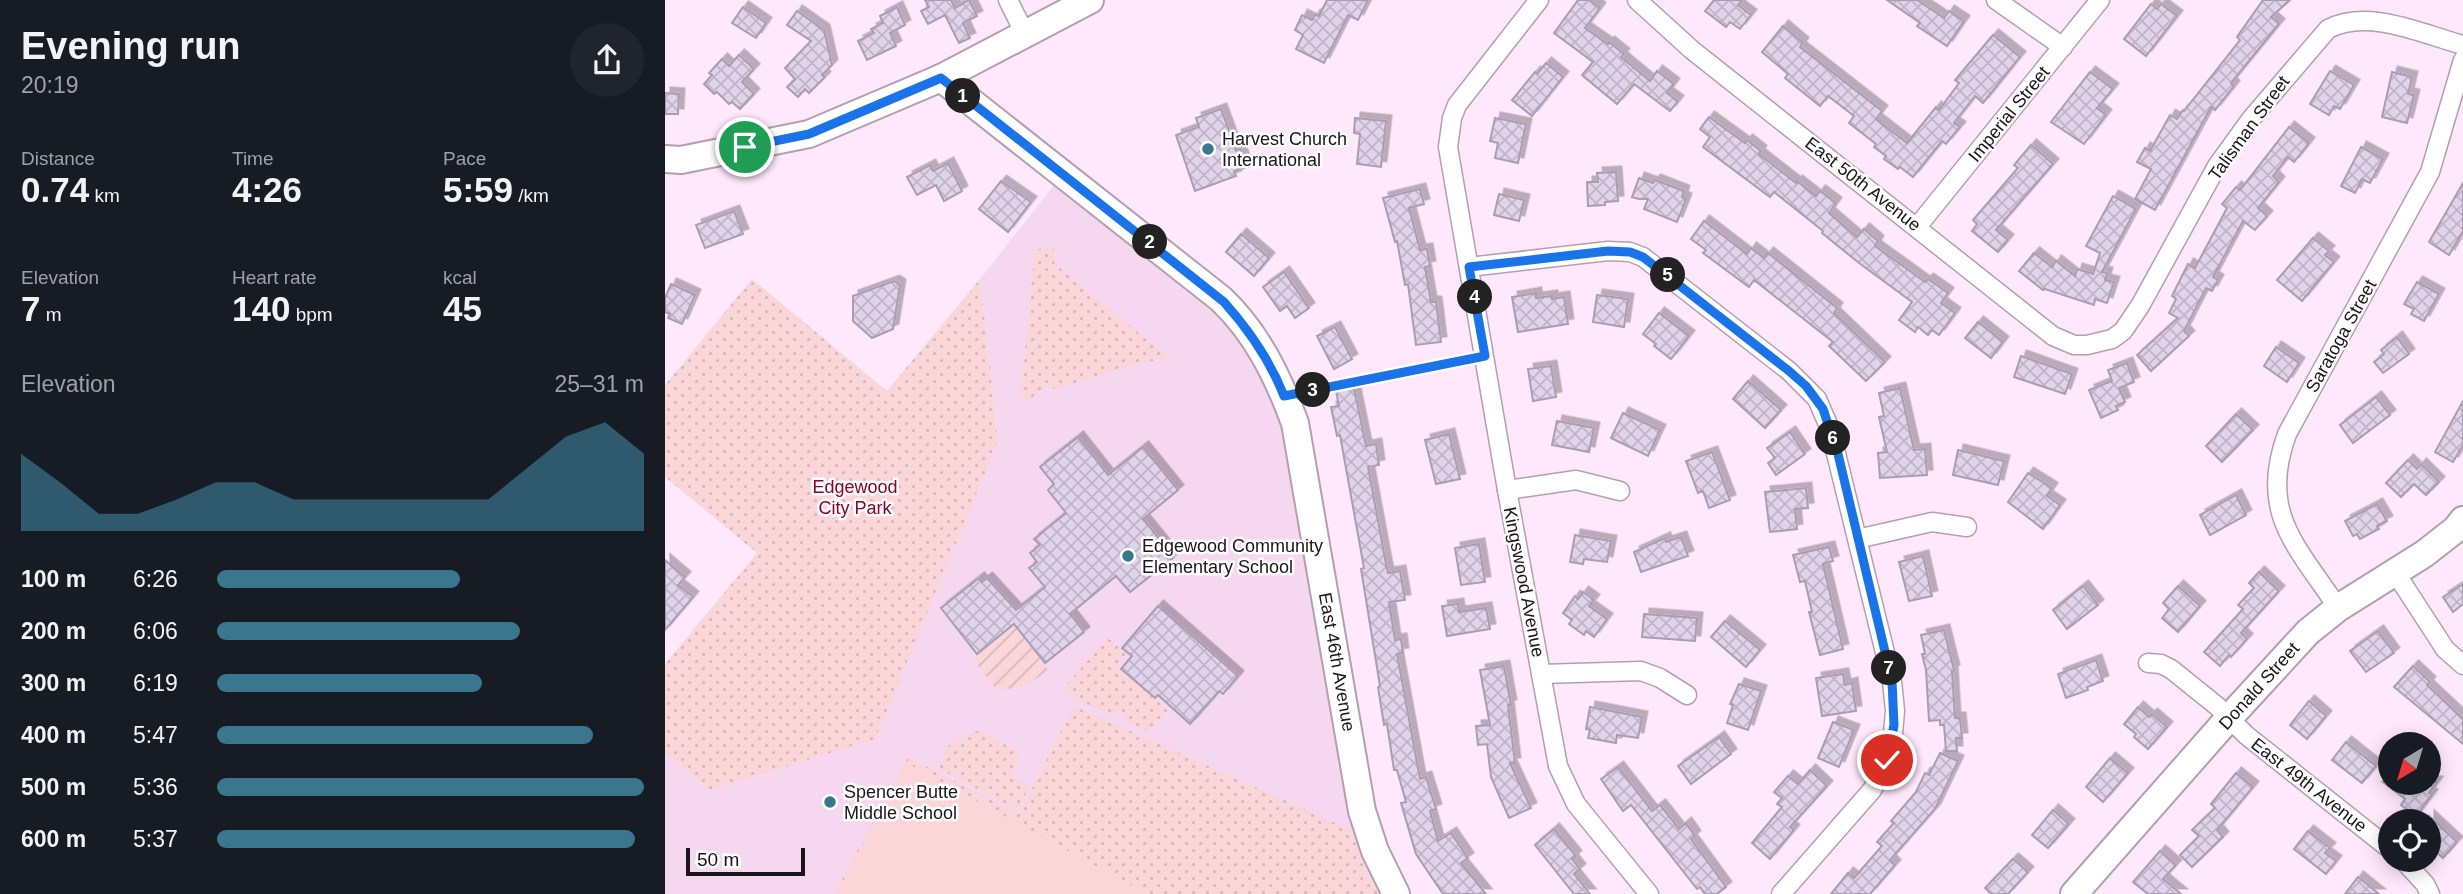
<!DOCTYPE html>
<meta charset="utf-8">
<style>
:root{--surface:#171b24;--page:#20242c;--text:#f1f3f6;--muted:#9ea1a6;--accent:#3a768d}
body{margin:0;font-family:Helvetica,sans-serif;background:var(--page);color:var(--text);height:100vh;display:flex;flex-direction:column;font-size:26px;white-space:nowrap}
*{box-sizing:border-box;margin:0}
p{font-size:23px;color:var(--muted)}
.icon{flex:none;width:38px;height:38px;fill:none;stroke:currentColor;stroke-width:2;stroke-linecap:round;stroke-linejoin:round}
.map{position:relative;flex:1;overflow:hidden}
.drawer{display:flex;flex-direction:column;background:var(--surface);width:665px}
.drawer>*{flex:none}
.needle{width:46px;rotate:218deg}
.tools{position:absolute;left:1713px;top:732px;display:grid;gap:14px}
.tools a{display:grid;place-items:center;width:63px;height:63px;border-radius:50%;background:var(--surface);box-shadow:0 4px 18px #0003;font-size:35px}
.scale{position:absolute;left:21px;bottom:18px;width:119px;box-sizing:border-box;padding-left:7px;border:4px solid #1b141a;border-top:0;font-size:19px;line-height:24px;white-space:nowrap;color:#1b141a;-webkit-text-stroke:5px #fdfdfd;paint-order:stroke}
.pin{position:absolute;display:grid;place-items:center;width:60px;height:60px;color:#fff;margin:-30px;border:4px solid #fff;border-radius:50%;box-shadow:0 2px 7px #0007}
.km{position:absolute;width:35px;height:35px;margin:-18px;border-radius:50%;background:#222;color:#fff;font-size:19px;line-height:35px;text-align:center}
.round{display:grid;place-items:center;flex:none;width:74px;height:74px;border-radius:37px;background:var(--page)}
.overview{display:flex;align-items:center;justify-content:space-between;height:119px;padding:0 21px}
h1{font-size:38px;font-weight:700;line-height:52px}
.figures{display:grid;grid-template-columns:repeat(3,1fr);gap:10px;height:119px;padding:7px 21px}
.figures div{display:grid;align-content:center}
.figures b{font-size:35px;font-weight:700}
.figures small{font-size:19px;font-weight:400}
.figures p{font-size:19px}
.chart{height:196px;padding:14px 21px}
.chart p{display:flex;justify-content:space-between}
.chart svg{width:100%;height:126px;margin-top:7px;fill:var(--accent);opacity:.7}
ul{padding:0 21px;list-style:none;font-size:23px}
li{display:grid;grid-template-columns:112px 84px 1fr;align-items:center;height:52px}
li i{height:18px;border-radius:9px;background:var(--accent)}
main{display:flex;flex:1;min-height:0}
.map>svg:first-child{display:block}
</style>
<main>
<section class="drawer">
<div class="overview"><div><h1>Evening run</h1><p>20:19</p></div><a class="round"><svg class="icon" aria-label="share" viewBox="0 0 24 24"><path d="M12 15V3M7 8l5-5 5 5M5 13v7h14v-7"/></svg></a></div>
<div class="figures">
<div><p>Distance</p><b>0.74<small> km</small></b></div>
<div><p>Time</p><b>4:26</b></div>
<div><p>Pace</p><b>5:59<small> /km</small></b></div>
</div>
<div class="figures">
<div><p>Elevation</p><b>7<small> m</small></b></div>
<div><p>Heart rate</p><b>140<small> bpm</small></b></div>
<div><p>kcal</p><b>45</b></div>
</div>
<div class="chart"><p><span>Elevation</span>25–31 m</p>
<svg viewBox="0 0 160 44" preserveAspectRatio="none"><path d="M0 44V17L10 27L20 38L30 38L40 33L50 27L60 27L70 33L80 33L90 33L100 33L110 33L120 33L130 22L140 11L150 6L160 17V44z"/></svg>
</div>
<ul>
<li><b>100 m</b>6:26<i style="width:57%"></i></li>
<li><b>200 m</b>6:06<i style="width:71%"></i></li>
<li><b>300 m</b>6:19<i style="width:62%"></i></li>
<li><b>400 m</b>5:47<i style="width:88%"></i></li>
<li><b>500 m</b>5:36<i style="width:100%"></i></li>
<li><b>600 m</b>5:37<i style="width:98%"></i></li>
</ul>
</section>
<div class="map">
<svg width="1798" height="894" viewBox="0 0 1798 894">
<defs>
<pattern id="grass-dots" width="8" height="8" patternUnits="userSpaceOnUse" patternTransform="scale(1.75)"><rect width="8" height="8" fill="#fad6d9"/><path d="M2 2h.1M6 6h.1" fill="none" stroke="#d6b7ba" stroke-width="1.8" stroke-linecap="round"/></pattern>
<pattern id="garden-furrows" width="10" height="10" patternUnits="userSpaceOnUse" patternTransform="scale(1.75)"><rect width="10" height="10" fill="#fad6d9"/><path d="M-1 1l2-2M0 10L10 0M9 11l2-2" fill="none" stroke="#d6b7ba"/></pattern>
<pattern id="building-cross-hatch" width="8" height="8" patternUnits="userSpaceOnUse" patternTransform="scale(1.75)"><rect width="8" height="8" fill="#e0d3ea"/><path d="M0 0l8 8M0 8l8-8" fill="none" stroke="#c0b4c8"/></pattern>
<filter id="shadow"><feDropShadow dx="5.5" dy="-5.5" stdDeviation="0" flood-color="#0004"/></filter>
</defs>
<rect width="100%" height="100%" fill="#ffe8fb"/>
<path fill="#f5d8f0" d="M390 184 537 296 573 336 595 371 617 422 687 825 702 866 716 894H0V753L45 790 333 441 315 279Z"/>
<g fill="url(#grass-dots)">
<path d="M370 249H389V263L504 358 471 364 390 389 382 384 365 400 358 398 356 394Z"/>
<path d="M87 279 222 391 315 279 333 441 210 739 45 790 0 753V664L92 553 0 477V385Z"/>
<path d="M443 638 461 654 451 666 503 710 483 732 460 721 461 716 453 711 449 717 396 691Z"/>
<path d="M409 706 686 830 700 869 713 894H169L243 757 354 814Z"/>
<path d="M314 730 355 753 344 775 365 786 352 810 273 768 284 745Z"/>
</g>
<path fill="url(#garden-furrows)" d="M350 626 383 670C368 682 351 692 330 688L307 658Z"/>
<path fill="#fad6d9" d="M242 763 482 894H171Z"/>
<g fill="url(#building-cross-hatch)" stroke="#a99db3" stroke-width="2" filter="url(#shadow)">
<path d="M260 0H286L290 8 304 0 312 16 298 23 305 38 294 43 280 15 263 24 256 11 264 7Z"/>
<path d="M662 0H703L693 20 683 15 659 63 631 49 638 35 630 30 637 15 647 20 650 15 654 16Z"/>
<path d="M913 0H924L935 8 920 28 943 44 944 42 959 54 956 57 985 81 992 71 1009 84 1002 93 1013 101 1005 111 969 84 952 104 917 75 928 62 889 33Z"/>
<path d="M1049 0H1077L1073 5 1086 15 1075 29 1065 22 1061 27 1040 11Z"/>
<path d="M1222 0H1252L1279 18 1284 11 1299 21 1282 46 1252 26 1255 23Z"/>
<path d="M1598 0H1625L1606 17 1614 24 1566 83 1569 86 1550 110 1546 107 1490 210 1470 199 1486 169 1472 162 1480 148 1485 151 1505 115 1512 119 1518 110 1519 111 1575 40 1572 37Z"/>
<path d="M1486 4 1492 9 1496 4 1512 16 1481 56 1459 39Z"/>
<path d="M78 7 101 23 91 38 67 23Z"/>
<path d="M232 7 240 25 225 33 231 46 202 60 193 41 209 33 206 29 218 23 215 16Z"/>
<path d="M132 11 159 30 167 65 157 75 160 77 144 93 140 89 133 97 122 87 130 79 120 68 146 41 122 25Z"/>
<path d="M1118 26 1138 43 1135 47 1217 111 1211 119 1242 143 1271 107 1274 110 1294 83 1290 80 1328 35 1355 57 1318 103 1310 96 1289 123 1295 127 1281 144 1277 141 1248 177 1235 167 1233 169 1219 159 1221 156 1209 147 1211 144 1184 123 1189 116 1163 96 1155 106 1120 78 1123 74 1097 52Z"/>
<path d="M74 55 89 69 77 82 89 94 75 109 67 102 64 104 52 92 49 94 39 84 47 75 44 73 57 59 64 66Z"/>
<path d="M881 63 898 77 867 116 847 100 870 72 872 74Z"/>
<path d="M1665 71 1689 85 1675 109 1669 106 1664 115 1645 104Z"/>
<path d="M1425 72 1448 89 1432 108 1441 115 1419 144 1386 122Z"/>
<path d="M1727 72 1747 77 1743 94 1749 95 1742 123 1717 117Z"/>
<path d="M0 93 14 94 13 114H0Z"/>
<path d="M556 109 571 150 575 149 581 167 569 171 571 176 530 191 511 135 534 127 531 118Z"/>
<path d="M1044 117 1080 143 1082 140 1096 151 1094 154 1131 183 1132 181 1151 196 1155 191 1171 203 1164 213 1192 237 1199 229 1213 241 1210 246 1260 282 1263 279 1283 293 1276 303 1290 313 1274 335 1267 330 1263 335 1253 327 1250 332 1234 320 1247 302 1194 263 1157 233 1158 231 1109 192 1105 197 1038 147 1045 137 1035 129Z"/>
<path d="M690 118 721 121 716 167 692 164 695 134 689 133Z"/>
<path d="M830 118 861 124 853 163 830 158 833 143 825 141Z"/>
<path d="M1624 127 1644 143 1629 162 1623 157 1608 176 1614 182 1593 208 1602 216 1590 230 1578 221 1548 277 1553 280 1547 291 1541 288 1519 331 1524 336 1486 371 1472 355 1513 318 1504 313 1511 299 1507 296 1523 264 1530 268 1562 208 1557 204 1571 187 1575 190Z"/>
<path d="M1366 145 1388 164 1331 230 1343 240 1333 252 1307 231 1312 224 1308 220 1353 168 1349 165Z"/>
<path d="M1696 147 1718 159 1705 183 1697 179 1690 193 1676 186Z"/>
<path d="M283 163 297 191 279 201 271 185 252 195 242 177 265 165 268 171Z"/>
<path d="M951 172 953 201 940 202V205L923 206 922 182H933L932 173Z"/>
<path d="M974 178 988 183 990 180 1019 191 1017 197 1021 199 1012 222 979 209 983 199H974L967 197Z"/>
<path d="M336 181 366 202 343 232 314 209Z"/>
<path d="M1798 183V231L1784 255 1764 242Z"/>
<path d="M755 189 759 204 744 208 755 250 762 249 765 266 760 267 766 302H771L776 342 751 345 743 284 740 285 732 241 730 242 718 198Z"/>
<path d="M834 194 859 200 854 221 829 215Z"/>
<path d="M1448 196 1471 209 1437 272 1442 273 1440 280 1449 282 1442 303 1430 299 1429 305 1380 289 1378 290 1354 271 1369 253 1387 267 1391 261 1410 276 1412 269 1428 274 1435 253 1421 246Z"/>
<path d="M69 211 78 234 40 248 31 225Z"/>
<path d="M1039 221 1082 254 1086 248 1099 258 1103 253 1172 308 1169 313 1220 362 1201 381 1164 346 1168 342 1089 280 1084 287 1038 253 1041 250 1026 239Z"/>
<path d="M576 234 604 258 589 276 561 252Z"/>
<path d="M1648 238 1664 251 1660 255 1669 262 1637 301 1612 280Z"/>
<path d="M619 272 644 308 630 318 622 306 615 311 598 287Z"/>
<path d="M229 281 235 285 228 329 207 338 188 321V296Z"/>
<path d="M1752 282 1774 294 1759 321 1746 314 1749 309 1739 304Z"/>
<path d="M6 284 30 295 17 324 3 318 5 314 0 312V298Z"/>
<path d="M871 293V298L887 296V299L899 297 903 324 853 332 847 297Z"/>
<path d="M932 295 963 299 959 327 928 322Z"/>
<path d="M994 313 1024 336 1006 359 989 346 991 344 978 334Z"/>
<path d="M1313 322 1338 342 1326 358 1300 338Z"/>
<path d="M670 327 687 359 669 369 652 336Z"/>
<path d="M1732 337 1744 354 1718 373 1709 362 1719 354 1716 350Z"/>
<path d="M1611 347 1634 363 1622 382 1599 366Z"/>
<path d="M1356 356 1407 374 1400 394 1349 377Z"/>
<path d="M1462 363 1469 382 1454 388 1460 402 1451 406 1453 410 1436 418 1424 390 1447 381 1443 370Z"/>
<path d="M886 366 891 397 868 401 863 369Z"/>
<path d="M1083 381 1116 410 1100 428 1068 399Z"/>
<path d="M689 388 701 446 711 444 714 465 703 467 721 564 723 573 735 571 740 600 724 602 730 640 736 639 738 653 732 654 755 779 761 777 771 809 765 811 773 841 786 833 803 858 796 863 821 894H778L751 854 736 803 741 802 732 770H729L722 724 719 725 713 687 715 686 696 569 699 568 675 435 672 436 666 407 674 406 671 391Z"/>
<path d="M1235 388 1249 450 1260 449 1262 475 1215 478 1213 453 1222 452 1214 417 1219 416 1214 393Z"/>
<path d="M1711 397 1725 415 1688 443 1675 425Z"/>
<path d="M1798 401V445L1788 462 1770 452Z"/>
<path d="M958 413 995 430 983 456 946 438Z"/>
<path d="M1571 414 1588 430 1557 462 1541 446Z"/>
<path d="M892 421 929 428 924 452 887 445Z"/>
<path d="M1125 432 1140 454 1111 475 1103 463 1110 458 1102 448Z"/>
<path d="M784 434 795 479 771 484 760 440Z"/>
<path d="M413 437 443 475 478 447 513 490 478 519 509 557 465 592 451 576 405 614 419 632 380 663 349 624 312 654 276 608 314 578 317 582 322 578 351 610 380 587 364 568 372 562 365 553 375 545 369 539 401 513 383 490 389 484 375 467Z"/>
<path d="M1293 450 1339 461 1333 485 1288 475Z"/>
<path d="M1047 452 1065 500 1044 508 1038 491 1033 493 1021 461Z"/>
<path d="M1743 460 1752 469 1756 464 1774 482 1761 495 1749 484 1736 497 1721 483Z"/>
<path d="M1363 473 1387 488 1382 496 1395 505 1378 529 1343 502Z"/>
<path d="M1141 488 1143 508 1130 509 1132 529 1105 532 1100 492Z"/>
<path d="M1571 495 1581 515 1545 535 1535 515Z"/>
<path d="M1712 504 1722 521 1712 526 1714 529 1695 539 1692 534 1688 536 1680 521Z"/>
<path d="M910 535 946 541 942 562 919 559 918 564 905 562Z"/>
<path d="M1016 537 1023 556 976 572 969 552 1000 538 1001 542Z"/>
<path d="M814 544 820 582 796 585 790 548Z"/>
<path d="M1164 547 1168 561 1158 564 1178 649 1155 655 1144 612H1147L1140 581 1135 582 1128 555Z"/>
<path d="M1258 556 1267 596 1244 601 1234 562Z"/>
<path d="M0 560 20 577 13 585 28 597 0 630Z"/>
<path d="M1594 572 1614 591 1576 633 1582 639 1566 657 1564 655 1555 666 1539 652 1578 609 1573 605 1589 588 1584 583Z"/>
<path d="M1798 584V604L1788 612 1778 597Z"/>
<path d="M1418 586 1433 605 1402 629 1388 610Z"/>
<path d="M1513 586 1535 606 1513 632 1497 618 1504 609 1498 603Z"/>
<path d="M918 592 929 600 924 606 942 619 929 637 921 631 919 635 904 624 907 620 898 613 910 596 913 599Z"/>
<path d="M793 604 794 612 821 608 825 629 782 636 777 606Z"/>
<path d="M493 606 573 676 558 694 554 691 525 724 493 695 490 698 456 669 467 656 457 648Z"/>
<path d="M979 614 1032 618 1030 641 977 637Z"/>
<path d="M1060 621 1095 650 1081 667 1046 637Z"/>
<path d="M1279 630 1289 670 1287 671 1290 718H1295L1297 738H1291L1292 751H1281L1279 725H1275V720L1264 721 1261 670 1257 654H1260L1256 635Z"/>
<path d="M1713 631 1729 653 1701 672 1685 651Z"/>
<path d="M1431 660 1438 681 1422 687 1423 690 1401 698 1393 674Z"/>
<path d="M839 666 846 705H843L850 763H845L866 808 844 818 826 777 822 744 813 745 811 726 825 725 815 670Z"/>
<path d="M1748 666 1765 682 1762 685 1798 719V744L1729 687Z"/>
<path d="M1178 674 1180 685 1187 683 1191 711 1157 716 1151 678Z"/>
<path d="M1074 684 1096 691 1083 730 1062 723 1068 705 1065 704Z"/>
<path d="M1644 701 1661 716 1642 739 1625 725Z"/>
<path d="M925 707 977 717 973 738 952 735 951 743 923 738 925 730 921 729Z"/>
<path d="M1473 707 1484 717 1487 714 1502 727 1483 749 1469 737 1471 734 1459 724Z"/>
<path d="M1168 722 1189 730 1174 767 1153 758Z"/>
<path d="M1054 737 1066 754 1026 784 1013 766Z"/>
<path d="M1681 742 1711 766 1697 783 1667 760Z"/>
<path d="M1275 753 1293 761 1270 809 1225 860 1230 865 1205 894H1166L1183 873 1189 878 1217 846 1212 842 1229 823 1226 821 1251 792 1260 773 1264 775Z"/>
<path d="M1445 758 1463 773 1438 802 1421 787Z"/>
<path d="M953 767 987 811 995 805 1014 829 1021 823 1030 836 1026 839 1061 887 1052 894H1040L1035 887 1032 889 966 805 958 811 936 779Z"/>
<path d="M1145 770 1162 786 1125 827 1129 830 1105 859 1087 843 1117 807 1112 804 1117 798 1109 792 1123 776 1133 784Z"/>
<path d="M1571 773 1588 787 1552 830 1558 837 1527 867 1515 855 1534 836 1527 830 1550 808 1546 804Z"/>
<path d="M1718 782H1772L1764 793 1767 795 1751 816 1736 805 1740 799Z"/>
<path d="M1388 810 1404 824 1383 848 1367 835Z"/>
<path d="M1764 816 1792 842 1778 858 1764 846Z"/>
<path d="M889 829 911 856 907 859 915 869 909 874 925 894H909L870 845Z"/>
<path d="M1643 831 1665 848 1660 853 1671 861 1661 874 1629 849Z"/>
<path d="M1495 851 1511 865 1498 879 1516 894H1483L1468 882Z"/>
<path d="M1348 859 1363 872 1343 894H1326L1320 888Z"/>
<path d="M1693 877 1714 894H1680Z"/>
</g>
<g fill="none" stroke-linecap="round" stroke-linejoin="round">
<g stroke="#b49fb0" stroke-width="21">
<g id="street">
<path d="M343 0 360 34"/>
<path d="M874 0 792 105 787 118 783 147 842 490 893 766 911 804 984 894"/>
<path d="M972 0 1027 50 1388 336 1409 345H1422L1447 339 1458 331 1475 306 1552 166 1586 119 1663 29C1704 8 1757 34 1798 45"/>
<path d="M1331 0 1398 47"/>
<path d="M1252 227 1435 0"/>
<path d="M804 267 943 251 965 252 978 257 1124 371 1152 399 1165 429 1227 681 1230 711 1227 745 1215 776 1207 790 1116 894"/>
<path d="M842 490 911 480 955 491"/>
<path d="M1192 539 1267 522 1302 527"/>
<path d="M1730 572 1780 649 1798 665"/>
<path d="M1673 608C1632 546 1593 513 1622 434L1765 172 1798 60"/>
<path d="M1483 663 1496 664 1506 669 1552 706 1581 735 1726 850"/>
<path d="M876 674 976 671 995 678 1022 695"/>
<path d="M1737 859 1760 884 1765 894"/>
</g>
</g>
<g stroke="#b49fb0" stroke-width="30">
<g id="secondary">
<path d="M276 78 556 299C592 333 613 377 630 423L697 811 710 851 731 894"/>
<path d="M0 159 16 160 144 134 276 78 425 0"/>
<path d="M1409 894 1563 719 1643 632 1673 608 1759 554 1791 529 1798 520"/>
</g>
</g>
<path stroke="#988996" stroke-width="2.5" stroke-dasharray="3.5 3.5" stroke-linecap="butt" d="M640 391 802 360"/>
<use href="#street" stroke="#fff" stroke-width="18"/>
<use href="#secondary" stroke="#fff" stroke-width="26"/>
</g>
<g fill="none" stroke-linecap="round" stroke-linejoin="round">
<g stroke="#fff" stroke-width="14">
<path id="route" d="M80 147 144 134 276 78 559 302C584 330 605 360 619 396L820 356 804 267 943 251 965 252 978 257 1124 371 1141 386 1158 409 1173 454 1227 681 1229 725 1222 760"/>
</g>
<use href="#route" stroke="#1a73e8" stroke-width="9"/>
</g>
<g fill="#3a768d" stroke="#fdfdfd" stroke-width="2.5">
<circle cx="543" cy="149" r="7"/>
<circle cx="463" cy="556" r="7"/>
<circle cx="165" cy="802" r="7"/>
</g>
<g text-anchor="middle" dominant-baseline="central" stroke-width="5" stroke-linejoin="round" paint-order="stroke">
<g font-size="18" fill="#1b141a" stroke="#fdfdfd">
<text transform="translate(1344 114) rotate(-51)">Imperial Street</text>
<text transform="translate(1584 128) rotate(-54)">Talisman Street</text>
<text transform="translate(1198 184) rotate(38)">East 50th Avenue</text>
<text transform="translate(1676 336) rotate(-61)">Saratoga Street</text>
<text transform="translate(859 582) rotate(79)">Kingswood Avenue</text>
<text transform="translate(672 662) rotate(80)">East 46th Avenue</text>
<text transform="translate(1594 686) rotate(-48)">Donald Street</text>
<text transform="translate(1644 785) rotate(38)">East 49th Avenue</text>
</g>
<g font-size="18" fill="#1b141a" stroke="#fdfdfd" text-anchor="start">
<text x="557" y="139">Harvest Church<tspan x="557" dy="21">International</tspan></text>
<text x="477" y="546">Edgewood Community<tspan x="477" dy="21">Elementary School</tspan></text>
<text x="179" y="792">Spencer Butte<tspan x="179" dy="21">Middle School</tspan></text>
</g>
<g font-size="18" fill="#86052d" stroke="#fdfdfd">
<text x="190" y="487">Edgewood<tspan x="190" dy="21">City Park</tspan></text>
</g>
</g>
</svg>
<div class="tools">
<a><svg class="needle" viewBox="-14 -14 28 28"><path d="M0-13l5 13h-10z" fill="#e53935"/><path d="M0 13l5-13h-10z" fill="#9ea1a6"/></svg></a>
<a><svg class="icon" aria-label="locate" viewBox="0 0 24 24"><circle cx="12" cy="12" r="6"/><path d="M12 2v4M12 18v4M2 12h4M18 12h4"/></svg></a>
</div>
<div class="scale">50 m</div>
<div class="pin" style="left:80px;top:147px;background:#1e9e55"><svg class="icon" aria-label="arrive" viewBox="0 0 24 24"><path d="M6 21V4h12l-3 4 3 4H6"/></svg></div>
<div class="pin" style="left:1222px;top:760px;background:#d93025"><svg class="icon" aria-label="check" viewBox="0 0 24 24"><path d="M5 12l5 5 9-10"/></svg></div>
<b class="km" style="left:298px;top:96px">1</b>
<b class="km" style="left:485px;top:242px">2</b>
<b class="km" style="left:648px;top:390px">3</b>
<b class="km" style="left:810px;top:297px">4</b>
<b class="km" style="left:1003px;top:275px">5</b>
<b class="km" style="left:1168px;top:438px">6</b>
<b class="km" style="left:1224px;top:668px">7</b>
</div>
</main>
